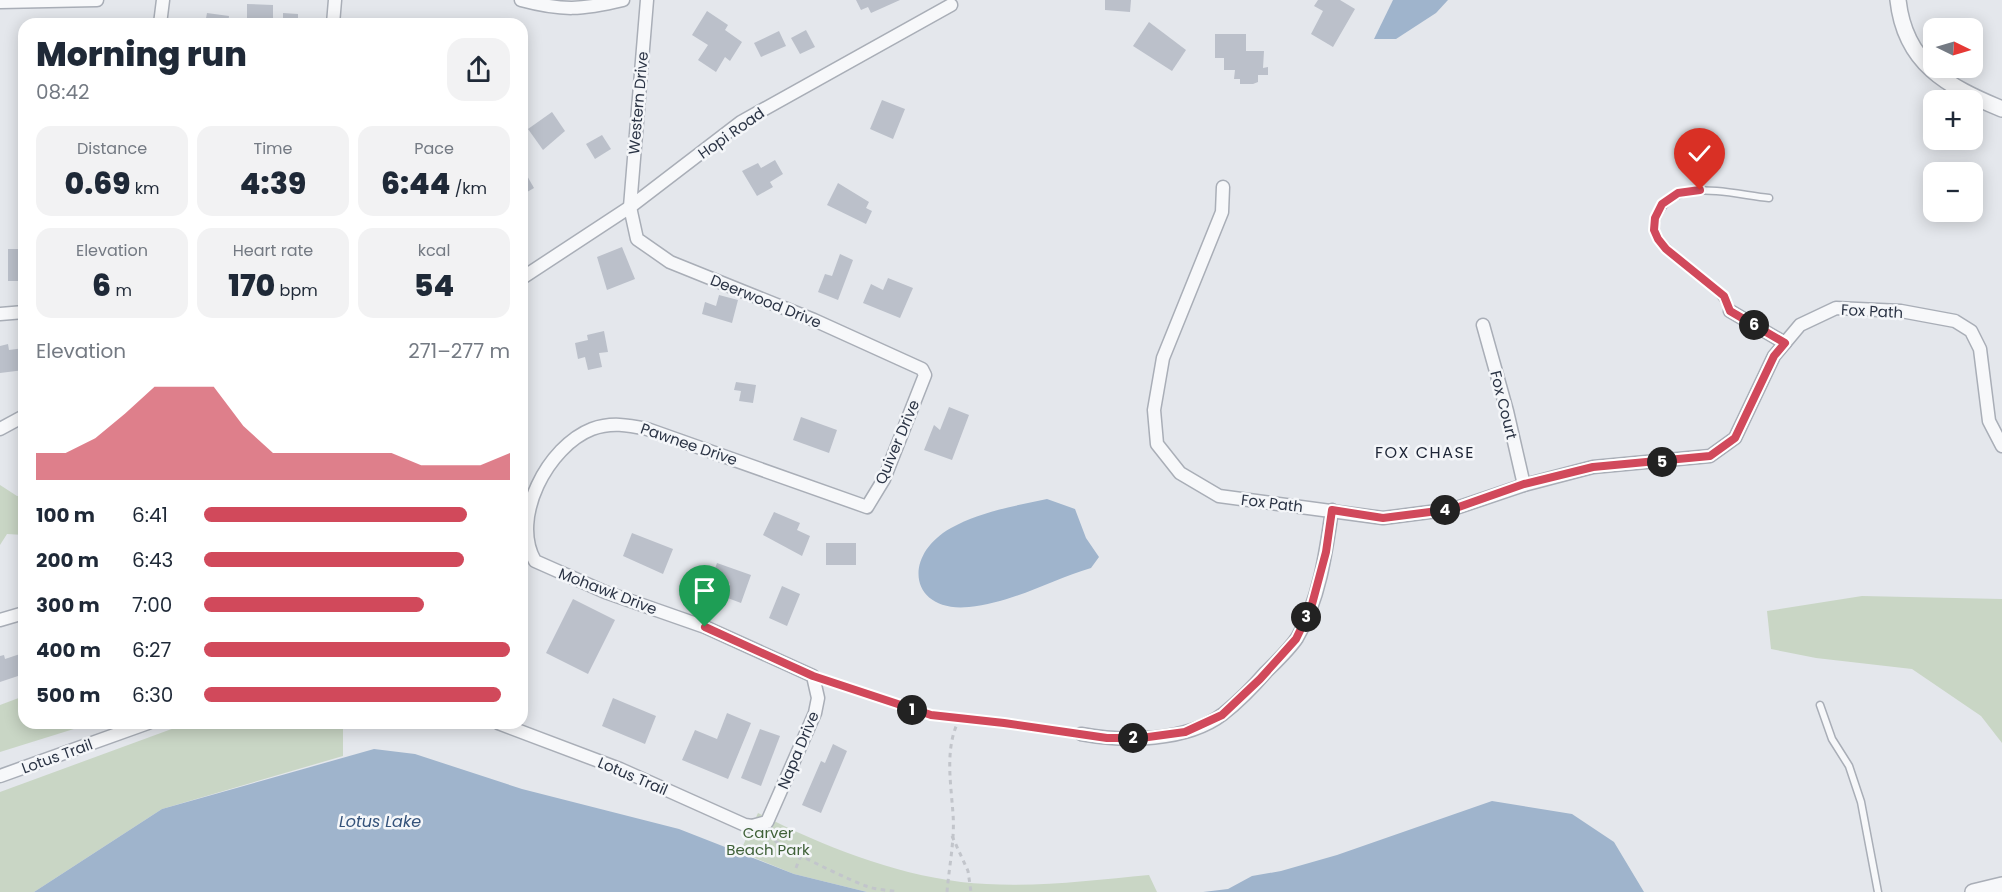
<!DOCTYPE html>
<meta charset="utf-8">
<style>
:root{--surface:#fff;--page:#f2f2f3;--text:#1f2937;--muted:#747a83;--accent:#d1495b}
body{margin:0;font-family:Poppins,sans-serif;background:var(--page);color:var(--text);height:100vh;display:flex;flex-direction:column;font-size:22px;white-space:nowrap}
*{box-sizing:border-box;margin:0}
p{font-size:20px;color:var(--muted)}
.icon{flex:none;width:33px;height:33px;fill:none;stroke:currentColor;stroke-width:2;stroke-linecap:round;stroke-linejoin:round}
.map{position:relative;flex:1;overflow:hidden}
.panel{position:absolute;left:18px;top:18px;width:510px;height:711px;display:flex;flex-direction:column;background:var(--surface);border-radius:18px;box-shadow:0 3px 15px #0003}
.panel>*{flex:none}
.needle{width:39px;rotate:95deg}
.fabs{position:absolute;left:1923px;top:18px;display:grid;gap:12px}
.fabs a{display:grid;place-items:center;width:60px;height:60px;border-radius:12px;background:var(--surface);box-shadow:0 3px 15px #0003;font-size:30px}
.pin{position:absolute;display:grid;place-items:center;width:51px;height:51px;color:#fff;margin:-62px -26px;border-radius:50% 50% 50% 0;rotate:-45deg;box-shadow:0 0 6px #0007}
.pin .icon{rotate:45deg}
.km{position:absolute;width:30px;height:30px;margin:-15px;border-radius:50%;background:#222;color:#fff;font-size:16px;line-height:30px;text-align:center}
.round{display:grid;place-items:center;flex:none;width:63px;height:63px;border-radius:18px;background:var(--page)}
.overview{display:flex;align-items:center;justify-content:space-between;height:102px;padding:0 18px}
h1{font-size:33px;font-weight:800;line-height:45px}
.stats{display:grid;grid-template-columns:repeat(3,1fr);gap:9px;height:102px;padding:6px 18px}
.stats div{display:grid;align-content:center;border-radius:15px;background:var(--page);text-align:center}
.stats b{font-size:30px;font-weight:800}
.stats small{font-size:16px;font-weight:400}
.stats p{font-size:16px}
.chart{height:168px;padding:12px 18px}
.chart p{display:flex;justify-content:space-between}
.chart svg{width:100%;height:108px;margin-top:6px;fill:var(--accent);opacity:.7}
ul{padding:0 18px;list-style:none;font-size:20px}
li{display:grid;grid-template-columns:96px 72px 1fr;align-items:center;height:45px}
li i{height:15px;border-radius:8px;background:var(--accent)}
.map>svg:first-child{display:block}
</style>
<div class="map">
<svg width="2002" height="892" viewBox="0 0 2002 892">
<rect width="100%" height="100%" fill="#e4e7ec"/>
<g fill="#c9d6c5">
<path d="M0 485 17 496 24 495V535L7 534 0 545Z"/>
<path d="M1862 596 2002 599V743L1981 716 1912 669 1816 658 1771 649 1767 611Z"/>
<path d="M24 696V723H93L0 752V705Z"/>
<path d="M188 723H343V756L162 809 34 892H0V792Z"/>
<path d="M758 813C820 845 890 873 961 882 1022 889 1088 881 1149 875L1157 892H867L794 874 740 852Z"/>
</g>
<g fill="#9fb4cc">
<path d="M1393 0H1448L1436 13 1396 39H1374Z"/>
<path d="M1047 499 1075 509 1086 538 1099 557 1091 568C1051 580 1012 603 969 607 910 613 901 556 951 528 980 512 1014 506 1047 499Z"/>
<path d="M374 749 415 754 522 789 679 829 794 874 867 892H34L162 809Z"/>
<path d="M1492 801 1572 814 1614 842 1644 892H1203L1228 889 1252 876 1281 871 1337 855Z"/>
</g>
<g fill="#bbc0ca">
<path d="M856 0H900L871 13 868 7 861 10Z"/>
<path d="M1105 0H1131L1130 12 1105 10Z"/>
<path d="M1318 0H1340L1355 9 1333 47 1311 34 1323 11 1314 6Z"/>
<path d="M247 4 273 5V24H247Z"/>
<path d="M707 11 728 25 725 30 742 42 730 61 725 57 716 72 698 60 708 45 692 35Z"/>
<path d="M207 13 229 16 228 24H205Z"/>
<path d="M283 13 298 14V24H283Z"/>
<path d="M1149 22 1186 50 1172 71 1133 46Z"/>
<path d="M806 30 815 47 800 54 791 38Z"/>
<path d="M779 31 786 46 761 57 754 43Z"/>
<path d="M1215 34H1246V51H1264L1263 68 1268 67V75H1258V82L1253 84H1240V79H1234L1235 70H1224V58H1215Z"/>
<path d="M882 100 905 109 893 139 870 129Z"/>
<path d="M552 112 565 131 543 150 528 129Z"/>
<path d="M602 135 611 149 595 159 586 144Z"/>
<path d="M775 160 783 174 770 182 773 187 757 196 742 171 758 163 761 168Z"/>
<path d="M522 167 534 188 522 195Z"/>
<path d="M838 183 869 202 866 208 872 211 866 224 827 205Z"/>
<path d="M522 226 528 237 522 241Z"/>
<path d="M622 247 635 279 607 290 597 257Z"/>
<rect x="8" y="249" width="16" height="32"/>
<path d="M840 254 853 260 838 300 818 292 825 274 832 276Z"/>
<path d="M888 278 913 288 900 318 863 303 871 284 883 290Z"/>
<path d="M719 295 738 300 732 323 702 314 705 302 716 306Z"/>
<path d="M604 331 608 352 599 353 602 367 588 370 585 357 578 359 575 343 588 340 587 335Z"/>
<path d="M8 344 9 350 24 348V370L0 373V346Z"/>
<path d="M736 382 756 385 753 403 739 401 741 391 734 390Z"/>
<path d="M949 407 969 415 952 460 924 450 934 425 940 430Z"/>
<path d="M801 417 837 430 829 453 793 440Z"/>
<path d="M774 512 800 523 797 530 810 536 802 556 763 535Z"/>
<path d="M632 533 673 549 663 574 623 556Z"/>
<rect x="826" y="543" width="30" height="22"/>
<path d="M717 563 751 575 741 603 725 597 730 584 712 577Z"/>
<path d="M782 586 800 594 787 626 769 618Z"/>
<path d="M573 599 615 620 588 674 546 653Z"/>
<path d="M23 653 24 674 0 682V656L4 655 5 659Z"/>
<path d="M613 698 656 716 645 744 602 726Z"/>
<path d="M727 713 751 723 728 779 682 760 695 730 717 739Z"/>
<path d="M760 729 780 736 761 786 741 778Z"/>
<path d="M833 744 847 751 821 813 802 805 821 761 825 763Z"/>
</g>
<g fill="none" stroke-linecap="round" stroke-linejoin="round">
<g stroke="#a9aeb7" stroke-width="9">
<g id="service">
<path d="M1730 311C1715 276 1672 264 1654 230 1661 172 1728 194 1769 198"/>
<path d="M813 676 919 712"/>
<path d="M1820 705 1832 739 1849 766 1861 802 1878 892"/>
</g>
</g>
<g stroke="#a9aeb7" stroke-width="15">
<g id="minor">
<path d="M521 0C562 11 582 10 623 0"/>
<path d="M0 2 97 0"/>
<path d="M160 24 163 0"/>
<path d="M333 24 335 0"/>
<path d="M1223 187 1222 212 1163 358 1154 410 1157 444 1180 473 1219 496 1383 518 1453 509 1524 485 1593 467 1710 456 1735 438 1774 356 1800 325 1836 308 1901 311 1955 321 1971 331 1980 349 1989 421 2002 446"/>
<path d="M522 278 630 207 741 122 951 5"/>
<path d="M1730 311 1785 343"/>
<path d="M0 314 24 312"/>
<path d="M1483 325 1507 411 1524 485"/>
<path d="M0 429 24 416"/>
<path d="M0 620 24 613"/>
<path d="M498 723 620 769 745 825 752 826 767 822 815 713 818 698 813 676 705 627 605 592 535 561C510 518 548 446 592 429 611 422 628 425 647 429L867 507 884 479 925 375 922 369 814 320 670 262 637 239 630 207 647 0"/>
<path d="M1081 734C1125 742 1186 742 1223 714 1238 702 1253 687 1266 672 1276 662 1289 650 1297 638 1319 601 1326 553 1332 510"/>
<path d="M0 776 148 723"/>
</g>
</g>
<g stroke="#a9aeb7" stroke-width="18">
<g id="tertiary">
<path d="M1898 0C1905 64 1947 86 2002 109"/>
<path d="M1973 892 2002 885"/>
</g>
</g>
<g stroke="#c2c5cb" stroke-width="3" stroke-dasharray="4.5 4.5" stroke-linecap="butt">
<path d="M927 714 959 718"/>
<path d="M768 835C775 845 851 881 866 886 876 890 888 890 898 892"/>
<path d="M952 836 968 871 971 892"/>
<path d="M796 868 801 855"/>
<path d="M947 892C949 867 955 839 953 814 951 783 944 747 960 718L1069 732"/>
</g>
<use href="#service" stroke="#f7f8fa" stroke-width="6"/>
<use href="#minor" stroke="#f7f8fa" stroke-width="12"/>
<use href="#tertiary" stroke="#f7f8fa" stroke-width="15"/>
</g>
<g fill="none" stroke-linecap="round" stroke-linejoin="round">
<g stroke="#fff" stroke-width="12">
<path id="route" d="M705 627 813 676 931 715 1004 723 1107 738H1141L1185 732 1222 715 1260 679 1296 639 1311 608 1326 552 1332 510 1383 518 1453 509 1524 484 1593 467 1710 456 1735 438 1774 356 1785 343 1730 311 1724 296 1666 249 1658 239 1654 230 1655 218 1662 204 1678 193 1700 190"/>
</g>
<use href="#route" stroke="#d1495b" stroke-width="8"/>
</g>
<g text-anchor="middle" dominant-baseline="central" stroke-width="5" stroke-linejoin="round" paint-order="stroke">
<g font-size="15" fill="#2b3445" stroke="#f4f6f9">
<text transform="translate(638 103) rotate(-85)">Western Drive</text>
<text transform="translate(731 133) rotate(-35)">Hopi Road</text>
<text transform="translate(766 301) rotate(22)">Deerwood Drive</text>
<text transform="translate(1872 311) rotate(3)">Fox Path</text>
<text transform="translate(1504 405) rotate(76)">Fox Court</text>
<text transform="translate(897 442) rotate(-67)">Quiver Drive</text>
<text transform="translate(689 444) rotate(19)">Pawnee Drive</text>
<text transform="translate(1272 503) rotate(7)">Fox Path</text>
<text transform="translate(608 591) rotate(21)">Mohawk Drive</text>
<text transform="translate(798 750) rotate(-67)">Napa Drive</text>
<text transform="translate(57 756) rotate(-20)">Lotus Trail</text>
<text transform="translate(633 776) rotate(23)">Lotus Trail</text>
</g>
<g font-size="15" fill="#3f6138" stroke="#f4f6f9">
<text x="768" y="832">Carver<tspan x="768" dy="17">Beach Park</tspan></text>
</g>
<g font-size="16" letter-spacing="1.5" fill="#1d2536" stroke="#f4f6f9">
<text x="1425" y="452">FOX CHASE</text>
</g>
<g font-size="16" font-style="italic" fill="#34527a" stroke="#f4f6f9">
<text x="380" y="821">Lotus Lake</text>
</g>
</g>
</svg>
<div class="fabs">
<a><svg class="needle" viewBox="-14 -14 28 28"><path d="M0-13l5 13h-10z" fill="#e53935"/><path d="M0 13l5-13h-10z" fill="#747a83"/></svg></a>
<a>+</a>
<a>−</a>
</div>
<div class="pin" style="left:705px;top:627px;background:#1e9e55"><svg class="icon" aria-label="arrive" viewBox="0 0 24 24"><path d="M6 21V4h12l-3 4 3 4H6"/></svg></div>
<div class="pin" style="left:1700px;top:190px;background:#d93025"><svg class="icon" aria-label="check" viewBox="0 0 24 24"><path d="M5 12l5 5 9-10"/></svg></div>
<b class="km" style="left:912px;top:710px">1</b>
<b class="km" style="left:1133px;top:738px">2</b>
<b class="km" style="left:1306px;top:617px">3</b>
<b class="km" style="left:1445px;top:510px">4</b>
<b class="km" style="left:1662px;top:462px">5</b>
<b class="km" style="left:1754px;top:325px">6</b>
<section class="panel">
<div class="overview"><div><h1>Morning run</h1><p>08:42</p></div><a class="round"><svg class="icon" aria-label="share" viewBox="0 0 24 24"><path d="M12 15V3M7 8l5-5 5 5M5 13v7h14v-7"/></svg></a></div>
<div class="stats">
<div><p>Distance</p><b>0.69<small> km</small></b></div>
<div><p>Time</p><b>4:39</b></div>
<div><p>Pace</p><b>6:44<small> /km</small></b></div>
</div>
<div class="stats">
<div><p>Elevation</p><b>6<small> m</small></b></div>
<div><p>Heart rate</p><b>170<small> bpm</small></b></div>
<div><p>kcal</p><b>54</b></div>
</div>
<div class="chart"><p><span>Elevation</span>271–277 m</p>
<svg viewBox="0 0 160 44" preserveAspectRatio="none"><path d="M0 44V33L10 33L20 27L30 17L40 6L50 6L60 6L70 22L80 33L90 33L100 33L110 33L120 33L130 38L140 38L150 38L160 33V44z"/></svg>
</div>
<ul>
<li><b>100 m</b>6:41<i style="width:86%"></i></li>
<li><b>200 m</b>6:43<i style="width:85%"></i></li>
<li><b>300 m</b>7:00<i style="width:72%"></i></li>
<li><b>400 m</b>6:27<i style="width:100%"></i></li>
<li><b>500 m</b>6:30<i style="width:97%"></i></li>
</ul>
</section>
</div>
